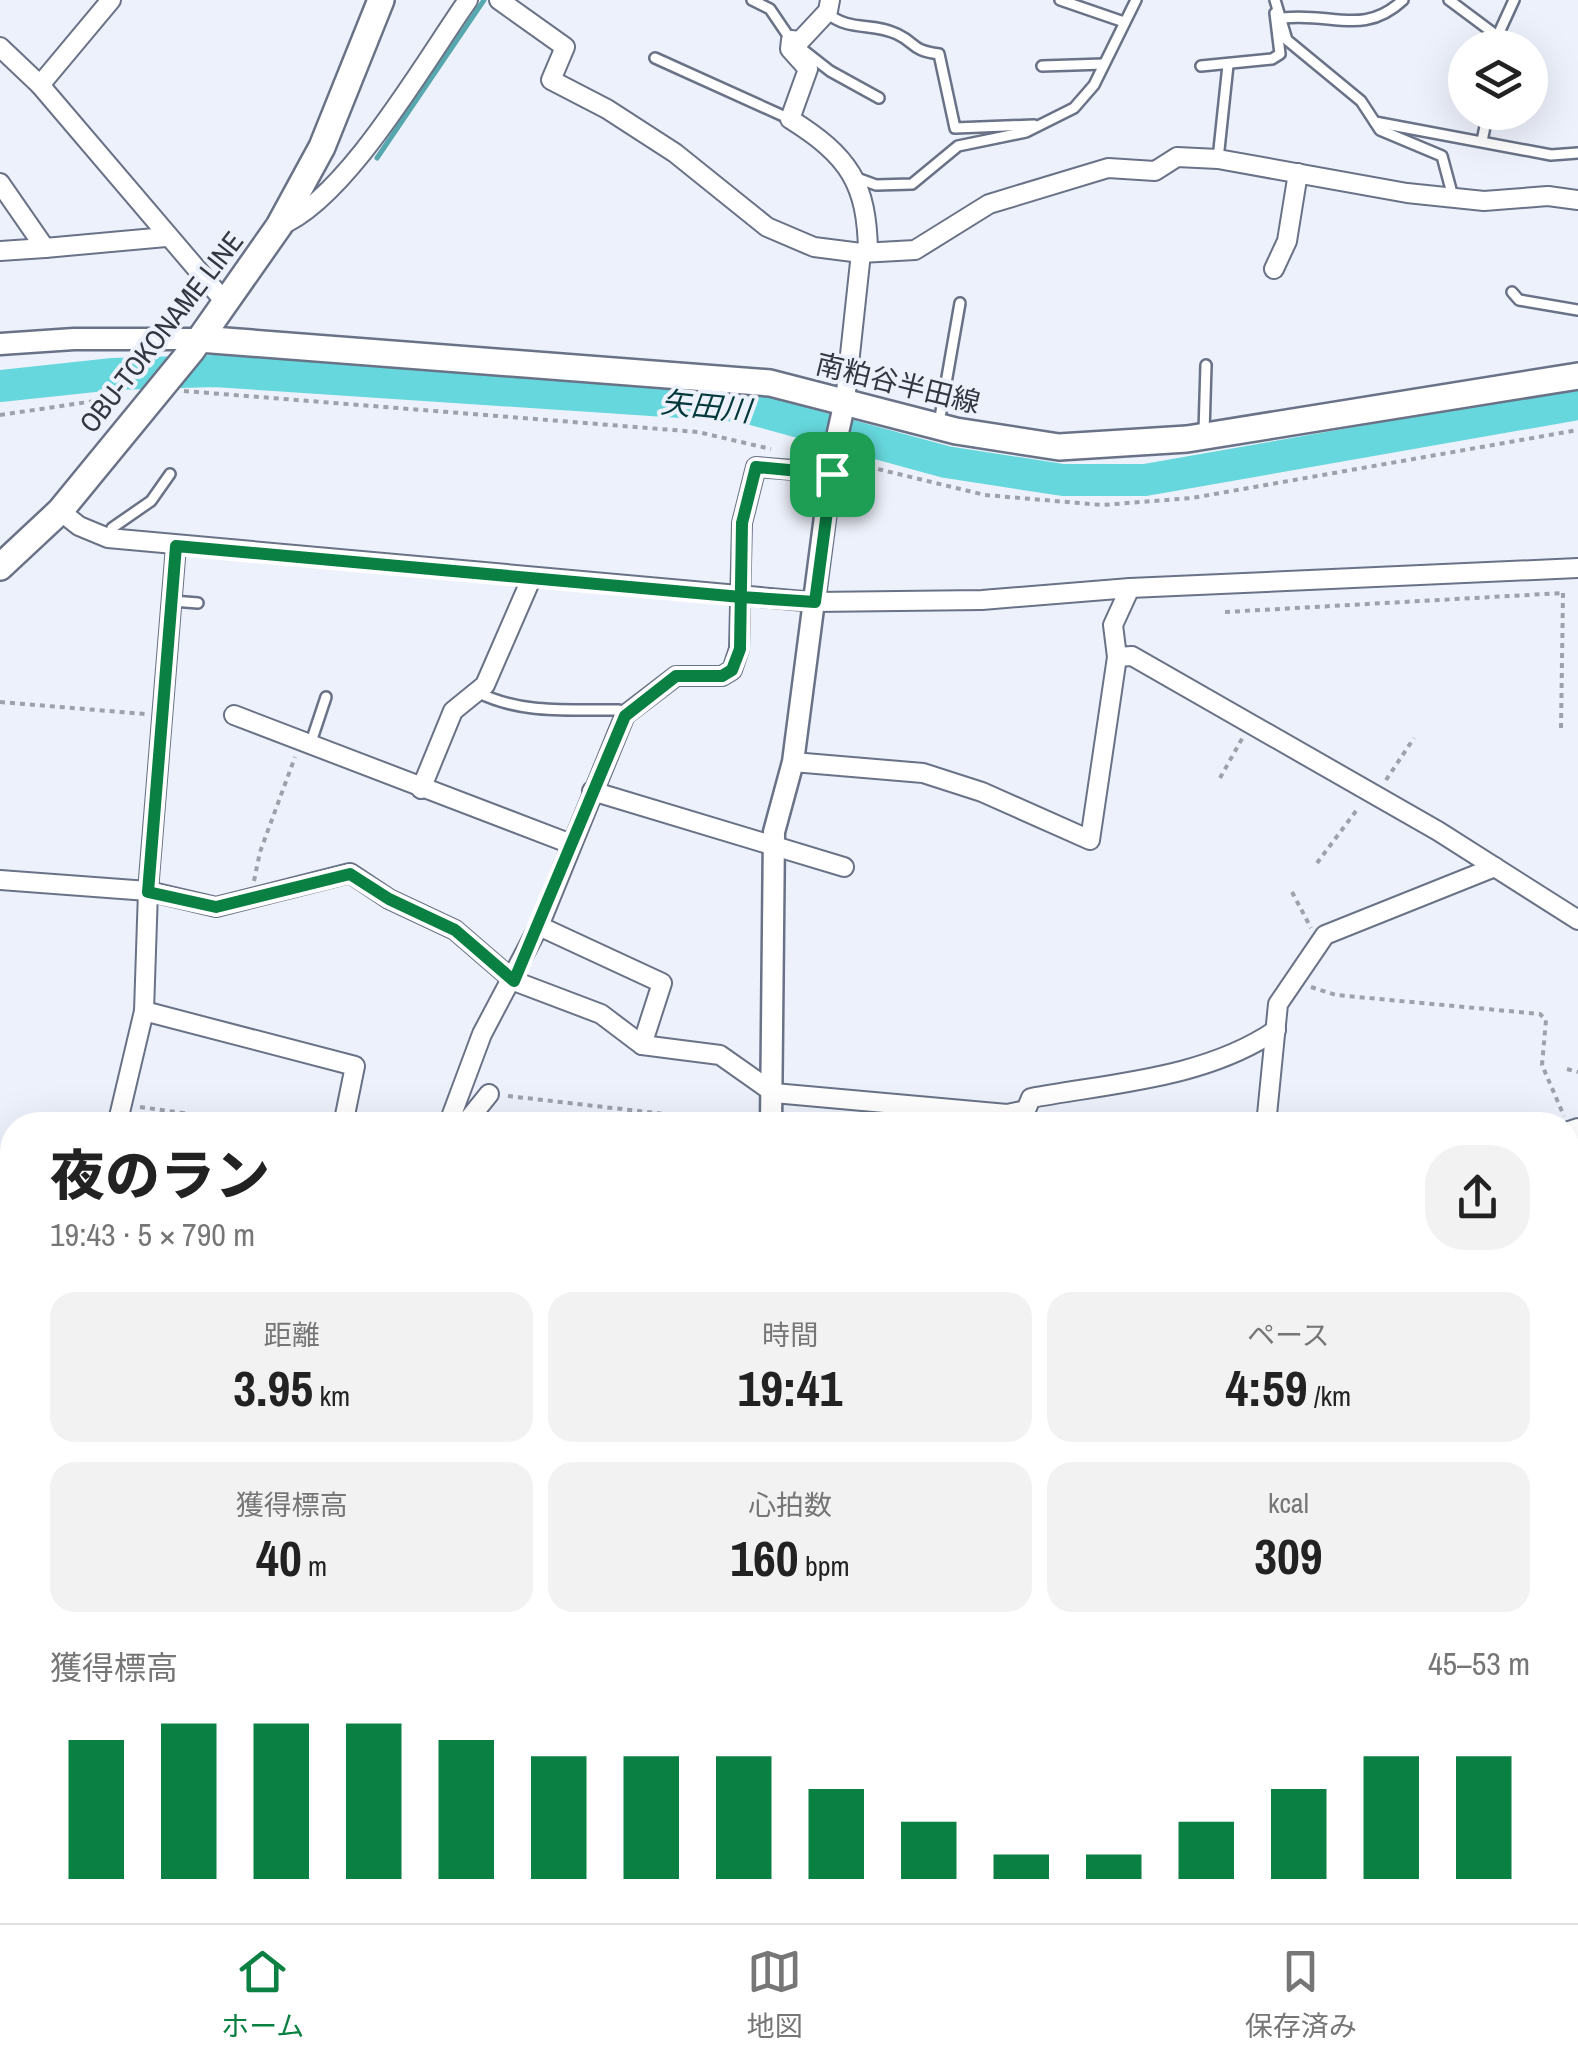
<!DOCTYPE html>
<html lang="ja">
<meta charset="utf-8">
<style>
:root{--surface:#fff;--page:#f2f2f2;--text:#222;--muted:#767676;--line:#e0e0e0;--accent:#0b8043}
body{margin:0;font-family:"Archivo Narrow","Noto Sans JP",sans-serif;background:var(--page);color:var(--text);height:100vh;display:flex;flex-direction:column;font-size:38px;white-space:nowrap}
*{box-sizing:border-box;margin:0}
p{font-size:32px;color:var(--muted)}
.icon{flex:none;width:55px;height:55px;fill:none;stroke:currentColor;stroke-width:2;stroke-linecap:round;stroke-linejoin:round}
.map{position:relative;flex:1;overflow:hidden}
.sheet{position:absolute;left:0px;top:1112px;width:1580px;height:812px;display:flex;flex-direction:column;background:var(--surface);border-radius:40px 40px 0 0;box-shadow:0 10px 40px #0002}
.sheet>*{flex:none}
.tools{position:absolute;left:1448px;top:30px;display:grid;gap:20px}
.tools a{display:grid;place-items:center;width:100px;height:100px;border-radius:50%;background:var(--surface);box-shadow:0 10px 40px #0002;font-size:50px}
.pin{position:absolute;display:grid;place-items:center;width:85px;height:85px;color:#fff;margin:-42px;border-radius:20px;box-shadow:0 5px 15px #0006}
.round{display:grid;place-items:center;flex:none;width:105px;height:105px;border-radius:40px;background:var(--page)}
.head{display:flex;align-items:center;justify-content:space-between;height:170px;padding:0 50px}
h1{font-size:55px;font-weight:800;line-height:75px}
.stats{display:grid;grid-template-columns:repeat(3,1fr);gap:15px;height:170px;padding:10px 50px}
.stats div{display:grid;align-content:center;border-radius:25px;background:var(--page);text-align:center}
.stats b{font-size:50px;font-weight:800}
.stats small{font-size:28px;font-weight:400}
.stats p{font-size:28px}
.chart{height:280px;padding:20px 50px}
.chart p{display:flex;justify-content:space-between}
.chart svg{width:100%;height:180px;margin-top:10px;stroke:var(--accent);stroke-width:6}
.dock{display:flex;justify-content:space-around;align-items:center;height:140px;border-top:2px solid var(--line);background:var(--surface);font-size:28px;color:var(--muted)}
.dock a{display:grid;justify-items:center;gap:5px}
.dock .on{color:var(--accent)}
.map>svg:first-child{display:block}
</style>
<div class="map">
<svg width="1578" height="1923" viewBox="0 0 1578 1923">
<defs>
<pattern id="forest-crowns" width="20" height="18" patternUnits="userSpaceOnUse" patternTransform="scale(2.5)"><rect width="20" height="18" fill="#ffd1f4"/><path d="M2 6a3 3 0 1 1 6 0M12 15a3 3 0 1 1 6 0" fill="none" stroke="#dbb4d2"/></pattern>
</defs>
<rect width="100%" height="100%" fill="#edf1fb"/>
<path fill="url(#forest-crowns)" d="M944 1913 1301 1912 1310 1923H942Z"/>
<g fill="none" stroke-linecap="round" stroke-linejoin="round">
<path stroke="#57a8ae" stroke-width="5" d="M377 158 484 0"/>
<path stroke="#66d8dd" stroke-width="32" d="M0 386 113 374 215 371 741 406 946 462 1063 480H1145L1578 404"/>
<g stroke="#697286" stroke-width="14">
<g id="service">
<path d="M752 0 770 9 791 40"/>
<path d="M1060 0 1124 22"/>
<path d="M1275 0 1287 40 1361 101 1380 130 1442 156 1453 197"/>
<path d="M1449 0 1496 35"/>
<path d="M827 13C849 32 873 22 897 34 918 44 910 50 939 54L955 128 1034 125"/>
<path d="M1283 18C1332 12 1363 37 1403 0"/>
<path d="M1492 48 1514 0"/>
<path d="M802 49 830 71 879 98"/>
<path d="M655 58 790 119"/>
<path d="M1042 66 1104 64"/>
<path d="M1201 66 1272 59 1280 54 1275 13"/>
<path d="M1375 122 1551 155 1578 153"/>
<path d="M1482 141 1488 112"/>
<path d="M1218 159 1228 65"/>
<path d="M857 178 876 185 912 184 958 146 1026 132 1074 108 1094 85 1136 0"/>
<path d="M1512 292 1519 300 1578 310"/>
<path d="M939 423 960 303"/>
<path d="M1204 432 1206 365"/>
<path d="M108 538 112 528 151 501 170 474"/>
<path d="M173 601 198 603"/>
<path d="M477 692C523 715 570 709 619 710L625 715"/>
<path d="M310 745 326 697"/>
</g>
</g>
<g stroke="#697286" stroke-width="22">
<g id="minor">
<path d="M499 0 565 47 551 80 607 109 675 153 767 227 814 247 861 253 915 250 989 204 1108 168 1155 171 1177 157 1218 159 1407 193 1484 201 1548 196 1578 200"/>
<path d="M830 0 828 11 800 41 791 40 790 49 808 69 790 119C849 156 867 183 868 252"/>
<path d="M0 47 40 85 225 302"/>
<path d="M40 85 111 0"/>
<path d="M0 183 45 248 166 237"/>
<path d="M279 226C346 200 425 61 468 0"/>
<path d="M0 251 45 248"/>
<path d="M1274 269 1287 241 1298 173"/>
<path d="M845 401 861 253"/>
<path d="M60 511 79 526 108 538 815 602 982 600 1130 588 1578 568"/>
<path d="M1130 588 1113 625 1117 657 1132 656 1438 831 1578 920"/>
<path d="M234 715 571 844"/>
<path d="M793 762 923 773 982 792 1090 840 1117 657"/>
<path d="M421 789 453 711 485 685 532 577"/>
<path d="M592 791 844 867"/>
<path d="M0 880 148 891 216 907 350 873 389 899 455 930 514 981 601 1014 642 1045 720 1055 774 1093 1007 1114 1026 1110 1031 1098C1113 1083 1206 1078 1276 1030"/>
<path d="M539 926 662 983 642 1045"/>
<path d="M144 1011 355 1066 343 1125"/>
<path d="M117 1125 144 1011 148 891 176 546"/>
<path d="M448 1125 482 1034 539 926 625 715 676 676H722L732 670 739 649 742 523 756 467 832 473"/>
<path d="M464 1125 489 1094"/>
<path d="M1266 1125 1278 1004 1325 935 1495 867"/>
<path d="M1578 1128 1569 1131 1578 1149"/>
<path d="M0 1206 12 1209"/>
<path d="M0 1375 12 1378"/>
<path d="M1568 1439 1578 1414"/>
<path d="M0 1640 12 1644"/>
<path d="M1568 1677 1578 1678"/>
<path d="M1568 1769 1578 1770"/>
<path d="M0 1792 12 1790"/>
<path d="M0 1882 12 1880"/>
<path d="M64 1912 66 1923"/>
<path d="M222 1912 223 1923"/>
<path d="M1314 1912 1323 1923"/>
</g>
</g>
<g stroke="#697286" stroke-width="25">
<g id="tertiary">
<path d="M0 344 74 339H199"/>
<path d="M771 1125 774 832 793 762 833 455 845 401"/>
<path d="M441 1912 442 1923"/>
</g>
</g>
<g stroke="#697286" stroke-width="30">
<g id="secondary">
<path d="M199 339 770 383 956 431 1059 447 1187 439 1578 376"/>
<path d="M0 567 60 511 192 350 279 226 322 147 381 0"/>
</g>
</g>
<g stroke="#9da1aa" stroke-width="4" stroke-dasharray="5 5" stroke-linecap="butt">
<path d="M184 391 698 432 771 449"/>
<path d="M0 415 95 401 117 408"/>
<path d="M849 462 985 495 1102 505 1192 498 1578 430"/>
<path d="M1225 612 1563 593"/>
<path d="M0 702 145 714"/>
<path d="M1561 728 1563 593"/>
<path d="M1220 778 1243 737"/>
<path d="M1386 780 1414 738"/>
<path d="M1317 863 1359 807"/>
<path d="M254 881 260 852 295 757"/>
<path d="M1292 892 1311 928"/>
<path d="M1311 987 1336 995 1540 1014 1546 1020 1542 1065 1564 1116"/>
<path d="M1567 1069 1578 1072"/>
<path d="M508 1096 752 1124"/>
<path d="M140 1107 269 1125"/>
<path d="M183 1125 186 1112"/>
<path d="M1568 1588 1578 1604"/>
<path d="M302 1912 304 1923"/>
</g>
<use href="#service" stroke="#fff" stroke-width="9"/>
<use href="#minor" stroke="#fff" stroke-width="18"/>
<use href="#tertiary" stroke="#fff" stroke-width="20"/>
<use href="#secondary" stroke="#fff" stroke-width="25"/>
</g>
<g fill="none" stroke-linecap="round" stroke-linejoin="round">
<g stroke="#fff" stroke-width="20">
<path id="route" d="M832 474 815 602 741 597 176 546 148 892 216 907 350 874 389 899 455 930 514 981 625 716 676 676H722L732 670 740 649 742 523 756 467 832 474"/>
</g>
<use href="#route" stroke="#0b8043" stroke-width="12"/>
</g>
<g text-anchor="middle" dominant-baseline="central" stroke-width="8" stroke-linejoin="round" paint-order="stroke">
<g font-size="28" fill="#333740" stroke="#edf1fb">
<text transform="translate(161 332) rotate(-52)">OBU-TOKONAME LINE</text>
<text transform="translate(898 383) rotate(14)">南粕谷半田線</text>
</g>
<g font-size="30" font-style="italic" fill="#00383b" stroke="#edf1fb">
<text transform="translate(706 406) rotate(6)">矢田川</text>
</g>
</g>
</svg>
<div class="tools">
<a><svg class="icon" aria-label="layers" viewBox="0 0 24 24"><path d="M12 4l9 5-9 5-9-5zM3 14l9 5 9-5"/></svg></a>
</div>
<div class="pin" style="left:832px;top:474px;background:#1e9e55"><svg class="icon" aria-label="arrive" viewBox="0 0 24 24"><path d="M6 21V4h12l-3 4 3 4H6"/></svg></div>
<section class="sheet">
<div class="head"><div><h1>夜のラン</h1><p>19:43 · 5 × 790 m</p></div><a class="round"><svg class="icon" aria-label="share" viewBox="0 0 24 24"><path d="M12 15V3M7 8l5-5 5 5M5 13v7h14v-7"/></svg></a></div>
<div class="stats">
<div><p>距離</p><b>3.95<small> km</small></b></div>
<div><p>時間</p><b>19:41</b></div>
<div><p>ペース</p><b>4:59<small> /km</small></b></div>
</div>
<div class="stats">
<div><p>獲得標高</p><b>40<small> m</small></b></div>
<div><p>心拍数</p><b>160<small> bpm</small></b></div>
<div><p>kcal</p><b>309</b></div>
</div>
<div class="chart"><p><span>獲得標高</span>45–53 m</p>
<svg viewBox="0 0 160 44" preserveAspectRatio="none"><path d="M5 44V10M15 44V6M25 44V6M35 44V6M45 44V10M55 44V14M65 44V14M75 44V14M85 44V22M95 44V30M105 44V38M115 44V38M125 44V30M135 44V22M145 44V14M155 44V14"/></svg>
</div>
</section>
</div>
<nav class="dock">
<a class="on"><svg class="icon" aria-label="home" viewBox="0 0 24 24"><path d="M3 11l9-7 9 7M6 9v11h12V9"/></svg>ホーム</a>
<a><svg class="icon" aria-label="map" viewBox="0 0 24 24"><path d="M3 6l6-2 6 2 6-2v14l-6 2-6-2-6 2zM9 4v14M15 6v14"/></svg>地図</a>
<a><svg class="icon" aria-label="saved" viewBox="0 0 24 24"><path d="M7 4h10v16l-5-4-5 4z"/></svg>保存済み</a>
</nav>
